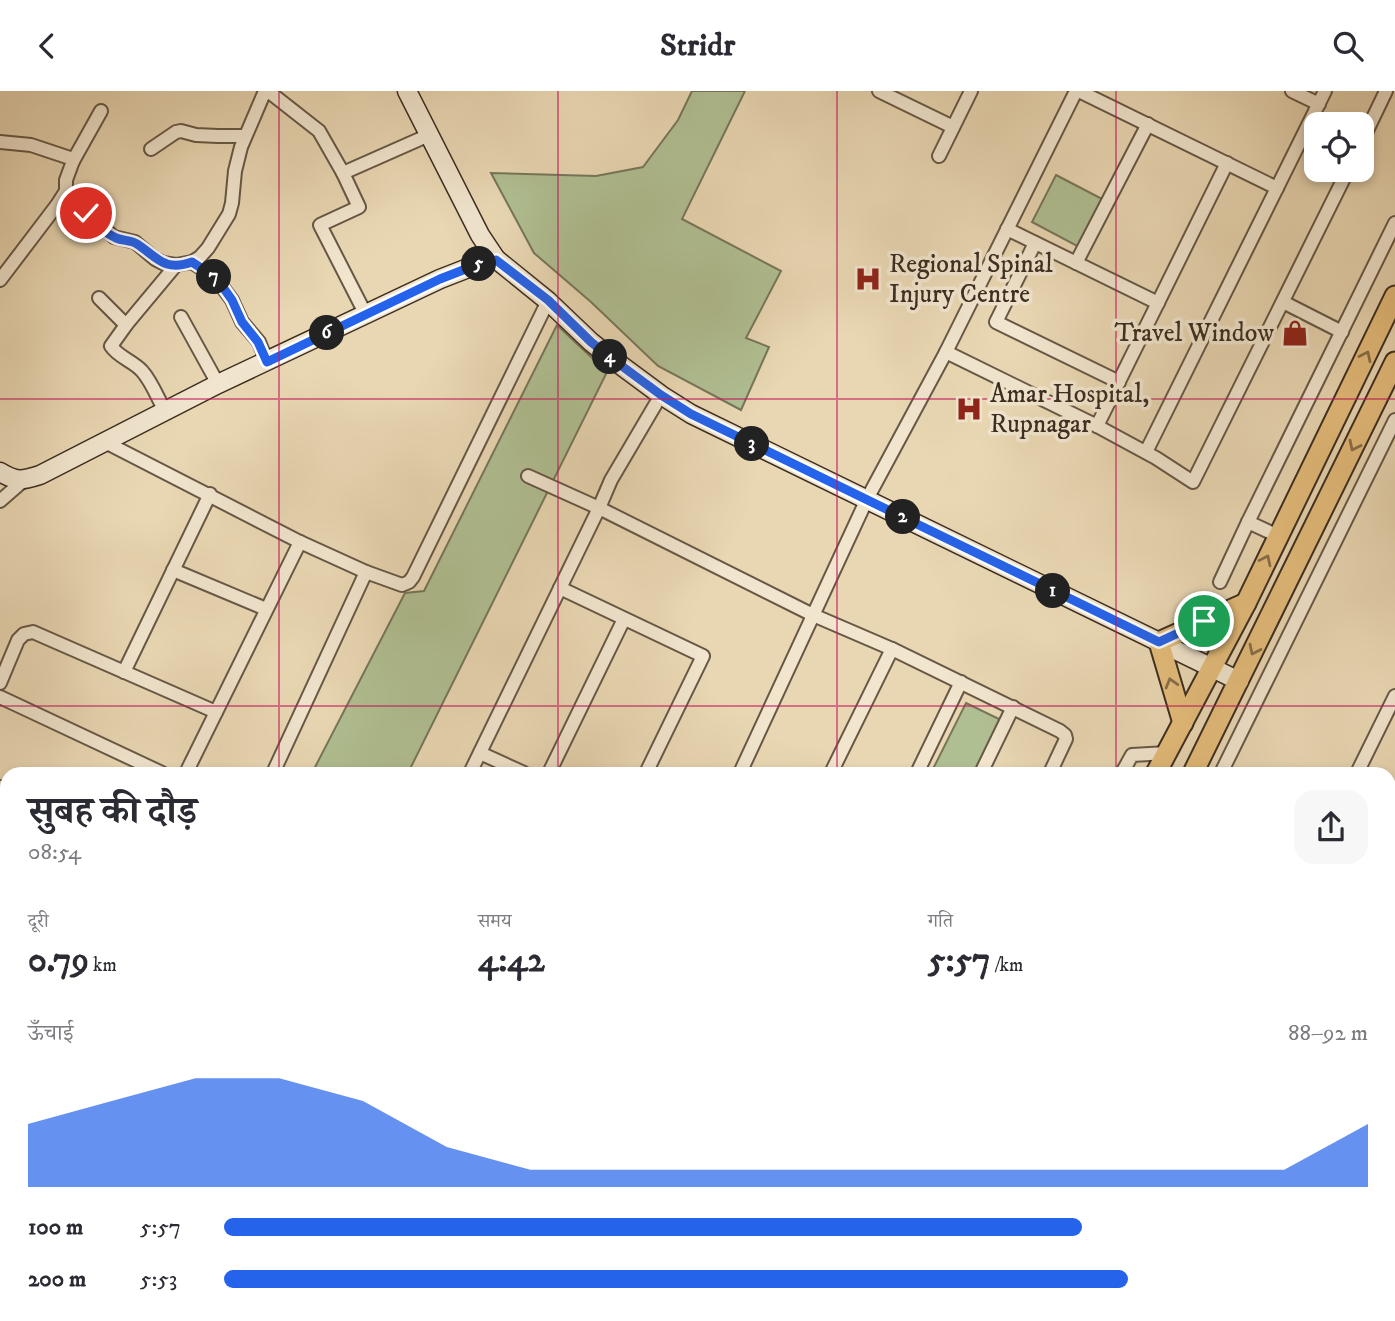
<!DOCTYPE html>
<html lang="hi">
<meta charset="utf-8">
<style>
:root{--surface:#fff;--page:#f7f7f7;--text:#2b2b33;--muted:#7c7c81;--accent:#2563eb}
body{margin:0;font-family:"IM FELL DW Pica","Noto Serif Devanagari",serif;background:var(--page);color:var(--text);height:100vh;display:flex;flex-direction:column;font-size:26px;white-space:nowrap}
*{box-sizing:border-box;margin:0}
p{font-size:23px;color:var(--muted)}
.icon{flex:none;width:38px;height:38px;fill:none;stroke:currentColor;stroke-width:2;stroke-linecap:round;stroke-linejoin:round}
.map{position:relative;flex:1;overflow:hidden}
.side{position:absolute;left:0px;top:676px;width:1396px;height:555px;display:flex;flex-direction:column;background:var(--surface);border-radius:21px 21px 0 0;box-shadow:0 4px 10px #0003}
.side>*{flex:none}
.controls{position:absolute;left:1304px;top:21px;display:grid;gap:14px}
.controls a{display:grid;place-items:center;width:70px;height:70px;border-radius:14px;background:var(--surface);box-shadow:0 4px 10px #0003;font-size:35px}
.pin{position:absolute;display:grid;place-items:center;width:60px;height:60px;color:#fff;margin:-30px;border:4px solid #fff;border-radius:50%;box-shadow:0 2px 7px #0007}
.km{position:absolute;width:35px;height:35px;margin:-18px;border-radius:50%;background:#222;color:#fff;font-size:19px;line-height:35px;text-align:center}
.round{display:grid;place-items:center;flex:none;width:74px;height:74px;border-radius:21px;background:var(--page)}
.head{display:flex;align-items:center;justify-content:space-between;height:119px;padding:0 28px}
h1{font-size:38px;font-weight:700;line-height:52px}
.stats{display:grid;grid-template-columns:repeat(3,1fr);gap:10px;height:119px;padding:7px 28px}
.stats div{display:grid;align-content:center}
.stats b{font-size:35px;font-weight:700}
.stats small{font-size:19px;font-weight:400}
.stats p{font-size:19px}
.chart{height:196px;padding:14px 28px}
.chart p{display:flex;justify-content:space-between}
.chart svg{width:100%;height:126px;margin-top:7px;fill:var(--accent);opacity:.7}
ul{padding:0 28px;list-style:none;font-size:23px}
li{display:grid;grid-template-columns:112px 84px 1fr;align-items:center;height:52px}
li i{height:18px;border-radius:9px;background:var(--accent)}
header{display:flex;justify-content:space-between;align-items:center;height:91px;padding:0 28px;background:var(--surface);font-size:32px;font-weight:700}
.map>svg:first-child{display:block}
</style>
<header><svg class="icon" aria-label="back" viewBox="0 0 24 24"><path d="M15 5l-7 7 7 7"/></svg>Stridr<svg class="icon" aria-label="search" viewBox="0 0 24 24"><circle cx="10" cy="10" r="6"/><path d="M15 15l6 6"/></svg></header>
<div class="map">
<svg width="1395" height="1230" viewBox="0 0 1395 1230">
<rect width="100%" height="100%" fill="#e9d7b3"/>
<filter id="stains"><feTurbulence type="fractalNoise" baseFrequency=".00286" numOctaves="4"/><feColorMatrix values="0 0 0 0 .2 0 0 0 0 .09 0 0 0 0 .02 0 0 0 .5 -.17"/></filter>
<radialGradient id="worn" r=".72"><stop offset=".6" stop-color="#630" stop-opacity="0"/><stop offset="1" stop-color="#630" stop-opacity=".3"/></radialGradient>
<g fill="#b0bf92" stroke="#76765a" stroke-width="2">
<path d="M692 0H745L682 128 781 180 746 247 769 256 741 319 658 275 591 211 534 162 491 82 596 85 643 76 678 29Z"/>
<path d="M1056 84 1104 109 1079 156 1032 131Z"/>
<path d="M557 234 607 281 408 682H312L405 502 424 500Z"/>
<path d="M966 612 1001 629 974 682H931Z"/>
</g>
<g fill="none" stroke-linecap="round" stroke-linejoin="round">
<g stroke="#675846" stroke-width="16">
<g id="street">
<path d="M268 0 319 40 343 82"/>
<path d="M879 0 953 36"/>
<path d="M1079 0 1277 97"/>
<path d="M1292 0 1319 13"/>
<path d="M1362 50 1386 0"/>
<path d="M0 51 31 54 70 67 73 70 66 89V100L86 123 114 146 135 151 155 168 163 172 176 174 192 171 200 166 208 157 229 123 232 112 235 80 241 56 265 0"/>
<path d="M151 58 176 41 181 40 196 44 218 45H245"/>
<path d="M939 65 971 0"/>
<path d="M73 70 101 20"/>
<path d="M1007 138 1158 212"/>
<path d="M1035 152 996 231 1119 291"/>
<path d="M192 171 216 187 220 193 232 209 242 231 259 251 267 271"/>
<path d="M1076 172 1148 33"/>
<path d="M0 189 57 114 66 100"/>
<path d="M99 207 126 234 111 255C118 266 133 270 142 280 152 291 158 308 165 320"/>
<path d="M1283 211 1342 241"/>
<path d="M366 224 320 134 359 116 343 82 429 44"/>
<path d="M181 226 218 293"/>
<path d="M126 234 176 174"/>
<path d="M946 261 1097 335 1156 367 1193 391 1348 79"/>
<path d="M1097 335 1227 72"/>
<path d="M105 351 300 451 366 481 402 494 409 491 413 486 548 210"/>
<path d="M1146 361 1325 0"/>
<path d="M528 385 599 417 813 524 892 558 1060 640 1065 644 1066 648 1050 682"/>
<path d="M0 410 23 390"/>
<path d="M1278 445 1248 431 1395 132"/>
<path d="M173 479 266 518"/>
<path d="M1220 491 1248 431"/>
<path d="M560 497 703 565 646 682"/>
<path d="M124 581 210 403"/>
<path d="M0 592 18 549 24 543 33 541 216 621"/>
<path d="M0 606 162 682"/>
<path d="M480 662 524 682"/>
<path d="M186 682 300 451"/>
<path d="M273 682 366 481"/>
<path d="M470 682 599 417 611 389 661 304"/>
<path d="M549 682 624 528"/>
<path d="M740 682 867 408 946 261 1076 0"/>
<path d="M831 682 892 558"/>
<path d="M917 682 961 591"/>
<path d="M981 682 1013 616"/>
<path d="M1122 682 1132 664 1167 662"/>
<path d="M1221 682 1395 329"/>
<path d="M1357 682 1395 605"/>
<path d="M0 696 7 700"/>
<path d="M0 797 7 783"/>
<path d="M1390 883 1395 872"/>
<path d="M0 934 7 938"/>
<path d="M0 1009 7 1012"/>
<path d="M0 1031 7 1035"/>
<path d="M1390 1046 1395 1049"/>
<path d="M0 1097 7 1100"/>
<path d="M0 1183 7 1187"/>
<path d="M1390 1187 1395 1176"/>
<path d="M0 1199 7 1202"/>
<path d="M52 1223 65 1230"/>
<path d="M533 1223 540 1230"/>
<path d="M747 1223 761 1230"/>
<path d="M132 1230 135 1223"/>
<path d="M171 1230 175 1223"/>
<path d="M259 1230 262 1223"/>
<path d="M428 1230 432 1223"/>
<path d="M1368 1230 1372 1223"/>
</g>
</g>
<g stroke="#3c2d21" stroke-width="21">
<g id="secondary">
<path d="M407 0 480 144 496 168"/>
<path d="M0 381C17 391 21 390 40 384L218 293 440 188 476 174 496 168 548 210 591 251 611 267 661 304 691 323 1239 590"/>
</g>
</g>
<g stroke="#3c2d21" stroke-width="23">
<g id="primary">
<path d="M1183 632 1159 551 1246 512"/>
<path d="M1156 682 1246 512 1395 205"/>
<path d="M1193 682 1395 271"/>
<path d="M0 1224 11 1230"/>
<path d="M880 1230 883 1223"/>
<path d="M914 1230 917 1223"/>
</g>
</g>
<use href="#street" stroke="#f1e5ce" stroke-width="12"/>
<use href="#secondary" stroke="#f1e5ce" stroke-width="18"/>
<use href="#primary" stroke="#e4bc7a" stroke-width="19"/>
</g>
<defs><path id="oneway-chevron" d="M-2-3.5L2.5 0L-2 3.5" fill="none" stroke-width="1.6" stroke-linecap="round" stroke-linejoin="round" transform="scale(1.75)"/></defs>
<g stroke="#886d49">
<use href="#oneway-chevron" transform="translate(1366 265) rotate(-64)"/>
<use href="#oneway-chevron" transform="translate(1354 355) rotate(116)"/>
<use href="#oneway-chevron" transform="translate(1266 469) rotate(-64)"/>
<use href="#oneway-chevron" transform="translate(1254 559) rotate(116)"/>
<use href="#oneway-chevron" transform="translate(1171 592) rotate(-106)"/>
</g>
<g fill="none" stroke-linecap="round" stroke-linejoin="round">
<g stroke="#fff" stroke-width="14">
<path id="route" d="M86 122C95 131 104 142 116 147 123 150 131 149 137 153 157 166 164 181 192 171L216 187 220 192 232 209 242 231 258 251 267 271 440 188 476 174 496 169 548 209 591 251 611 267 661 304 691 323 1159 551 1204 530"/>
</g>
<use href="#route" stroke="#2563eb" stroke-width="9"/>
</g>
<path fill="none" stroke="#c2185b" stroke-width="2" stroke-opacity="0.55" d="M279 0V682M558 0V682M837 0V682M1116 0V682M0 308H1395M0 615H1395M0 922H7M1390 922H1395M279 1223V1230M558 1223V1230M837 1223V1230M1116 1223V1230"/>
<defs>
<g id="hospital-bare" transform="scale(2.1)"><path d="M-5-5h3v3.5h4V-5h3V5h-3V1.5h-4V5h-3Z" fill="#8f2418" stroke="#f1e5ce" stroke-width="2.5" paint-order="stroke"/></g>
<g id="shop-bare" transform="scale(2.1)"><path d="M-5-2.5h2.3a2.7 3.5 0 0 1 5.4 0H5L5.5 6h-11ZM-1.5-2.5h3a1.5 2.3 0 0 0-3 0Z" fill="#8f2418" stroke="#f1e5ce" stroke-width="2.5" paint-order="stroke"/></g>
</defs>
<g fill-rule="evenodd">
<use href="#hospital-bare" x="868" y="188"/>
<use href="#shop-bare" x="1295" y="242"/>
<use href="#hospital-bare" x="969" y="318"/>
</g>
<g text-anchor="middle" dominant-baseline="central" stroke-width="7" stroke-linejoin="round" paint-order="stroke">
<g font-size="26" fill="#3c2d21" stroke="#f1e5ce" text-anchor="start">
<text x="889" y="173">Regional Spinal<tspan x="889" dy="30">Injury Centre</tspan></text>
<text x="1274" y="242" text-anchor="end">Travel Window</text>
<text x="990" y="303">Amar Hospital,<tspan x="990" dy="30">Rupnagar</tspan></text>
</g>
</g>
<rect width="100%" height="100%" filter="url(#stains)"/>
<rect width="100%" height="100%" fill="url(#worn)"/>
</svg>
<div class="controls">
<a><svg class="icon" aria-label="locate" viewBox="0 0 24 24"><circle cx="12" cy="12" r="6"/><path d="M12 2v4M12 18v4M2 12h4M18 12h4"/></svg></a>
</div>
<div class="pin" style="left:1204px;top:530px;background:#1e9e55"><svg class="icon" aria-label="arrive" viewBox="0 0 24 24"><path d="M6 21V4h12l-3 4 3 4H6"/></svg></div>
<div class="pin" style="left:86px;top:122px;background:#d93025"><svg class="icon" aria-label="check" viewBox="0 0 24 24"><path d="M5 12l5 5 9-10"/></svg></div>
<b class="km" style="left:1053px;top:500px">1</b>
<b class="km" style="left:903px;top:426px">2</b>
<b class="km" style="left:752px;top:353px">3</b>
<b class="km" style="left:610px;top:266px">4</b>
<b class="km" style="left:479px;top:173px">5</b>
<b class="km" style="left:327px;top:242px">6</b>
<b class="km" style="left:214px;top:186px">7</b>
<section class="side">
<div class="head"><div><h1>सुबह की दौड़</h1><p>08:54</p></div><a class="round"><svg class="icon" aria-label="share" viewBox="0 0 24 24"><path d="M12 15V3M7 8l5-5 5 5M5 13v7h14v-7"/></svg></a></div>
<div class="stats">
<div><p>दूरी</p><b>0.79<small> km</small></b></div>
<div><p>समय</p><b>4:42</b></div>
<div><p>गति</p><b>5:57<small> /km</small></b></div>
</div>
<div class="chart"><p><span>ऊँचाई</span>88–92 m</p>
<svg viewBox="0 0 160 44" preserveAspectRatio="none"><path d="M0 44V22L10 14L20 6L30 6L40 14L50 30L60 38L70 38L80 38L90 38L100 38L110 38L120 38L130 38L140 38L150 38L160 22V44z"/></svg>
</div>
<ul>
<li><b>100 m</b>5:57<i style="width:75%"></i></li>
<li><b>200 m</b>5:53<i style="width:79%"></i></li>
</ul>
</section>
</div>
